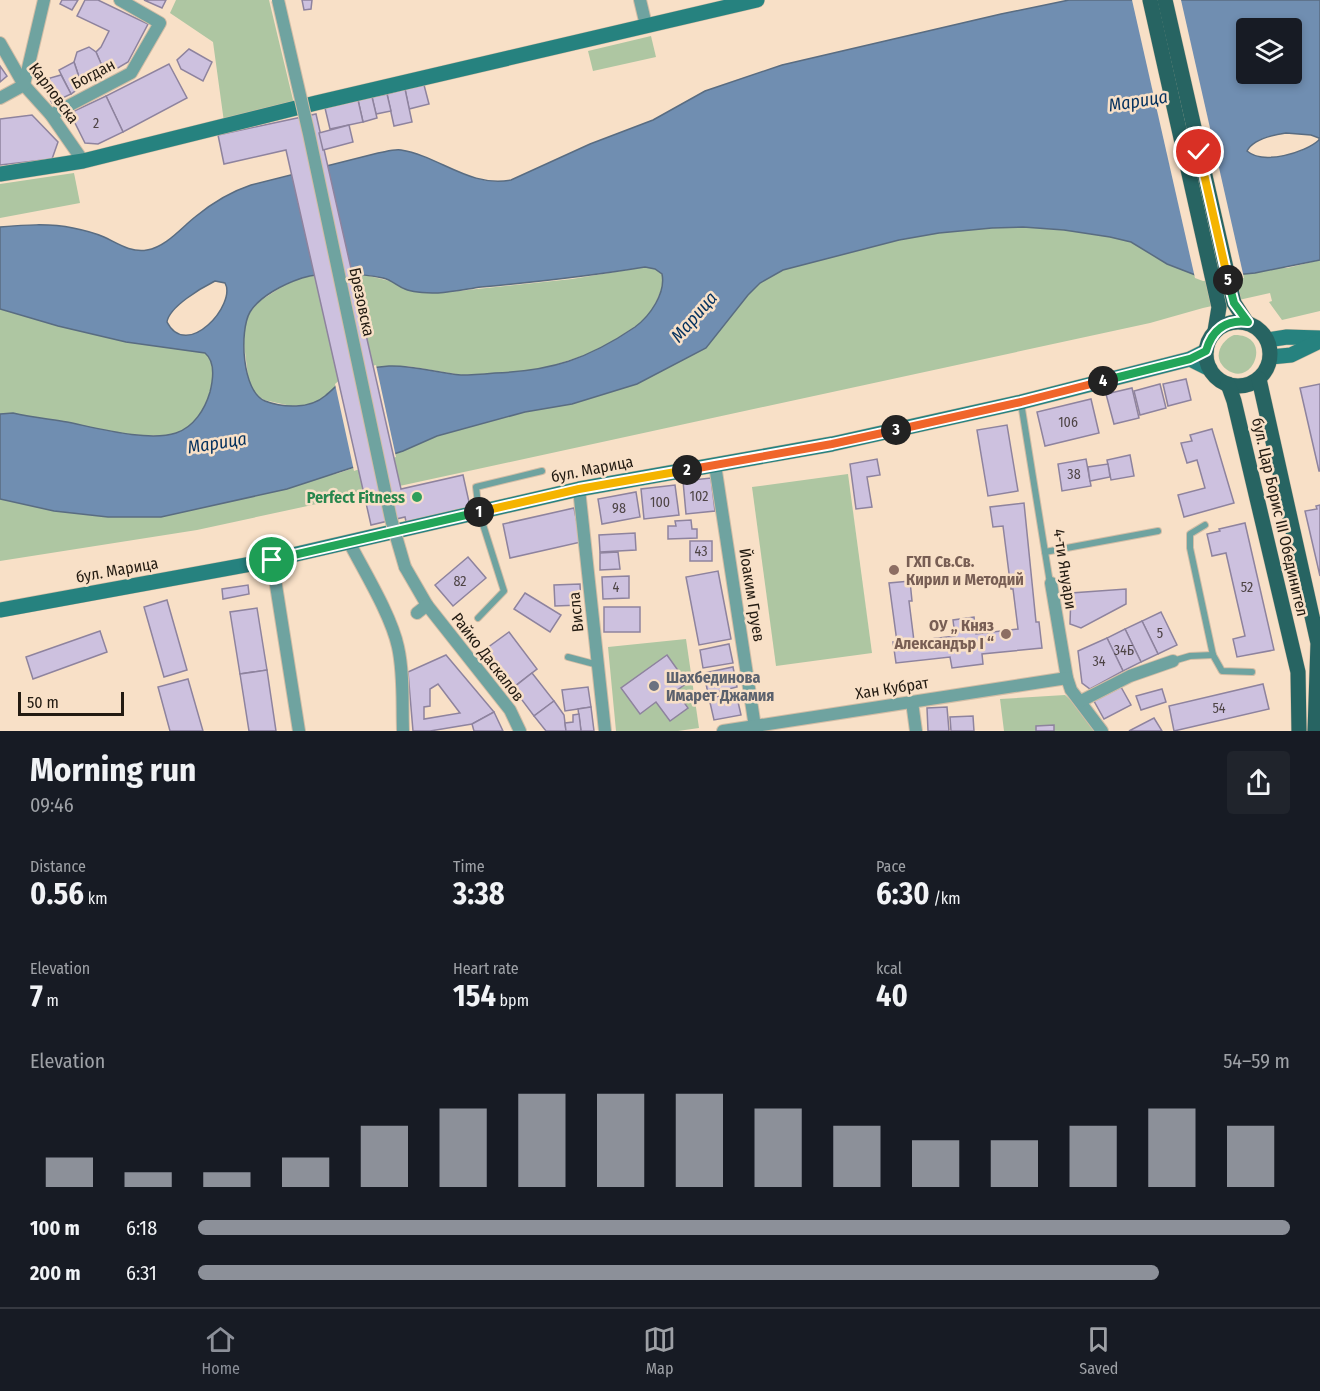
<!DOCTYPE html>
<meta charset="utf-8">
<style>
:root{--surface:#171b24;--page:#20242c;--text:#f1f3f6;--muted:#9ea1a6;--line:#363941;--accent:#8c9099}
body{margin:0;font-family:"Fira Sans Condensed",sans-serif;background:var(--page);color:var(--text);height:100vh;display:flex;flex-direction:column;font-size:22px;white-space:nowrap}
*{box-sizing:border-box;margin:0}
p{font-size:20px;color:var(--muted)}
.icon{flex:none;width:33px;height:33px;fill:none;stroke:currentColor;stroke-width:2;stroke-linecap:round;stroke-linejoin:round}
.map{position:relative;height:731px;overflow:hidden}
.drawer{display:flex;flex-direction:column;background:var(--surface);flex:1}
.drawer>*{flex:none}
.controls{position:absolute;left:1236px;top:18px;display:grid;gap:12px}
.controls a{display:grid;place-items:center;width:66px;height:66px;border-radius:6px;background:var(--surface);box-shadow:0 3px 9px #0003;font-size:30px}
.scale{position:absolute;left:18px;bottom:15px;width:106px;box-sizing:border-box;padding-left:6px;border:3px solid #231b12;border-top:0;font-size:16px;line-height:21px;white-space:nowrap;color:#231b12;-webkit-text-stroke:4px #f8e0c7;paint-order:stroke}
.pin{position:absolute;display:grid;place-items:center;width:51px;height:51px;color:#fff;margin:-26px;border:3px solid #fff;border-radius:50%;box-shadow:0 2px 6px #0007}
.km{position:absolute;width:30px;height:30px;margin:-15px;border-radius:50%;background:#222;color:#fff;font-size:16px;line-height:30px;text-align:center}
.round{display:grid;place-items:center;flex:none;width:63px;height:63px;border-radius:6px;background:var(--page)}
.overview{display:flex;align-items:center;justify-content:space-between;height:102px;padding:0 30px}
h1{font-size:33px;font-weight:700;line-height:45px}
.metrics{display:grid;grid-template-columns:repeat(3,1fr);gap:9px;height:102px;padding:6px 30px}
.metrics div{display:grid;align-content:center}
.metrics b{font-size:30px;font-weight:700}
.metrics small{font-size:16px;font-weight:400}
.metrics p{font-size:16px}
.chart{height:168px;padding:12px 30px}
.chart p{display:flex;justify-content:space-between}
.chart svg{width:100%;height:108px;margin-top:6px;stroke:var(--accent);stroke-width:6}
ul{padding:0 30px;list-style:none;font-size:20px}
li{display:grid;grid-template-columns:96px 72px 1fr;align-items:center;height:45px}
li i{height:15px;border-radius:8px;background:var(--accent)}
.menu{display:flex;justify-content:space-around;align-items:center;height:84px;border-top:2px solid var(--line);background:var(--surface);font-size:16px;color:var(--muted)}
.menu a{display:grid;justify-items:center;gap:3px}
.menu .current{color:var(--accent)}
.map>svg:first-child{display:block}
</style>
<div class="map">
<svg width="1320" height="731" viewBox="0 0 1320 731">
<rect width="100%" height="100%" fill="#f8e0c7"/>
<g fill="#aec6a2">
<path d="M176 0H269L294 104 224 122 213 42 170 13Z"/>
<path d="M651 36 656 57 593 71 588 51Z"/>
<path d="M74 173 80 203 0 218V184Z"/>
<path d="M1023 227 1064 230 1110 237 1131 242 1167 264 1287 268 1320 260V311L1282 320 1269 302 1272 301 1270 293 1203 308 1150 323 197 530 0 561V499L54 511 107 517H161L339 473 403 451 437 436 525 412 572 404 637 384 706 348 748 295 760 283 783 270 899 240 939 233 992 228Z"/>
<path d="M645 267 655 269 662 273V288L653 309 642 322 597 351 536 371 462 375 407 366H387L350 375 322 399 308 405 291 406 264 400 255 394 249 384 244 344 245 325 250 312 260 301 283 286 303 277 357 273 439 293 572 279Z"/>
<path d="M0 309 205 353C216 362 213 380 210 392 205 409 194 427 176 433 145 443 48 421 13 413L0 414Z"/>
<path d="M1234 335C1274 334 1253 390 1226 369 1212 358 1220 341 1234 335Z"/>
<path d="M848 474 872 653 776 666 752 487Z"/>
<path d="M686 639 699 728 678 731H616L608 647Z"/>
<path d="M1065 695 1082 710 1096 731H1054V726L1036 731H1004L1000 699Z"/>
</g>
<path fill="#708eb1" stroke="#596c81" stroke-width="1.5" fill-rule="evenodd" d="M1069 0H1320V260L1255 273 1203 278 1167 264 1131 242 1110 237 1064 230 1023 227 992 228 939 233 899 240 783 270 760 283 748 295 706 348 637 384 572 404 525 412 437 436 403 451 287 489 161 517H108L54 511 0 499V414L13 413C31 417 49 419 67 422 97 428 148 442 176 433 194 427 205 409 210 392 213 380 216 362 205 353L126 342 58 326 0 309V227C24 225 49 223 73 228 83 230 95 233 104 237 117 243 131 253 147 250 166 247 181 228 195 217 212 203 230 192 251 185L378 153C385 152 393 149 401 150 439 156 470 188 511 180L590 144 653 120 705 91 782 65 1001 14ZM1246 28H1292V74H1246ZM1286 133 1311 135 1319 138V140C1305 153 1263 165 1247 151 1253 139 1272 135 1286 133ZM645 267 655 269 662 274C666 293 650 316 635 327 588 359 551 371 495 373 484 374 472 375 461 375 437 373 414 365 389 366 377 367 362 369 351 375 342 379 334 389 325 396 310 409 283 408 265 401 242 392 239 331 250 312 260 296 284 284 302 278 323 272 362 273 383 278 392 280 397 286 405 289 414 293 428 293 438 293 453 292 467 289 481 287 536 282 590 276 645 267ZM215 281 225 283C237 304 187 361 167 322 169 307 201 288 215 281Z"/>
<g fill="#f8e0c7">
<path d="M1132 0H1181L1244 278 1203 281 1195 278Z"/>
<path d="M376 365 396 457 354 471 335 384 349 372Z"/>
</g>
<g fill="#cdc1df" stroke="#8e839e" stroke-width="1.5" fill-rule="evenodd">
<path d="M62 0H78L72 10 60 4Z"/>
<path d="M85 0H98L148 24 128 62 106 75 96 52 101 47 109 31 77 16Z"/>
<path d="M144 0H166L162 8Z"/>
<path d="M302 0H312L311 9 304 10Z"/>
<path d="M89 47 96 52 106 75 82 86 74 62 77 52Z"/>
<path d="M189 49 212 62 203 81 181 69 177 60Z"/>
<path d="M74 62 82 86 71 94 59 70Z"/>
<path d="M169 64 187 98 123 132 106 96Z"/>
<path d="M0 66 7 76 0 82Z"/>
<path d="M61 75 71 94 52 103 46 92 50 78Z"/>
<path d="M424 85 429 104 409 109 405 89Z"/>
<path d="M405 89 412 122 394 126 387 94Z"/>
<path d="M387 94 391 111 376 114 372 97Z"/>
<path d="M106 96 123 132 98 144 85 143 70 113Z"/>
<path d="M372 97 377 118 363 122 358 100Z"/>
<path d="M358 100 363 122 330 129 325 108Z"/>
<path d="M316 114 401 489 463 475 471 511 407 526 405 517 371 525 286 150 224 164 218 135Z"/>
<path d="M32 115 58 142 52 159 0 165V119Z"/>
<path d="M349 125 353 142 323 150 319 133Z"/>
<path d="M1186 379 1191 400 1168 406 1163 384Z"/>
<path d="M1160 384 1166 408 1140 415 1134 391Z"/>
<path d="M1320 384V471H1319L1300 388Z"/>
<path d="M1132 388 1139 418 1114 424 1106 394Z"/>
<path d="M1091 399 1099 433 1045 446 1037 412Z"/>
<path d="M1007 425 1018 491 988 496 977 430Z"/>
<path d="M1212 429 1234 503 1184 517 1178 495 1205 488 1197 460 1187 463 1181 443 1192 441 1190 435Z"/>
<path d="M1130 455 1134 476 1111 480 1107 460Z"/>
<path d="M877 459 880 475 867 477 872 507 856 509 850 464Z"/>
<path d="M1086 459 1091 486 1062 491 1058 464Z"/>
<path d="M1108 464 1110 477 1090 481 1088 467Z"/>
<path d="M711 478 715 511 686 514 683 481Z"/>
<path d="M675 485 679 515 644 519 641 489Z"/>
<path d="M636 492 640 517 602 524 598 499Z"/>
<path d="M1024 503 1036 622H1039L1042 648 982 654 983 664 952 668 950 657 896 663 893 642H897L889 583 910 581 912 601H909L914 641 955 636 953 620 974 617 976 634 1018 629 1013 589H1011L1003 526 993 527 990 507Z"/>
<path d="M1320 505V576L1305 511 1317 509 1316 506Z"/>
<path d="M574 508 581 542 510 558 503 524Z"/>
<path d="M691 520 692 529H697V538L668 539V526H676L675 521Z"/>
<path d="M1245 523 1274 650 1237 657 1233 639 1245 636 1226 553 1212 556 1207 534 1220 531 1219 529Z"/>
<path d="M635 533 636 550 600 552 599 535Z"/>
<rect x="690" y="541" width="22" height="20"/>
<path d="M618 552 620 569 600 570V553Z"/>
<path d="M468 557 486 578 453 606 435 585Z"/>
<path d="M718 571 731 639 699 645 686 577Z"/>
<path d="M629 576V598L603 599 602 577Z"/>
<path d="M580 584 581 605 555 606 554 585Z"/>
<path d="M248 585 249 594 223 599 222 589Z"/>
<path d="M1126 589V604L1081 628 1070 624 1071 593Z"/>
<path d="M525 593 561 615 550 632 514 609Z"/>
<path d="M167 600 187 670 164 677 144 607Z"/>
<rect x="604" y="607" width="36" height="25"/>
<path d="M257 608 267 670 240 674 230 612Z"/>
<path d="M1161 612 1177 645 1158 654 1142 621Z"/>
<path d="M1142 621 1158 654 1141 662 1125 629Z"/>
<path d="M1125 629 1141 662 1123 671 1107 638Z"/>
<path d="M100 631 107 652 33 679 26 657Z"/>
<path d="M509 632 537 669 511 689 483 651Z"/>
<path d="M1107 638 1123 671 1090 689 1082 683 1078 651Z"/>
<path d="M729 644 733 663 703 668 700 650Z"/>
<path d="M446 655 494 712 472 724 430 731H413L408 672ZM438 684 460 713 424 719V707L430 706V689Z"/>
<path d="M667 655 687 683 676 691 688 708 670 721 656 702 640 714 621 688Z"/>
<path d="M733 667 737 687 708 694 704 673Z"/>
<path d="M267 670 276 731H249L240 674Z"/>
<path d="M532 673 554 701 534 716 513 688Z"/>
<path d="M188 679 203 731H170L158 687Z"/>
<path d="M1263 684 1269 709 1174 731 1169 706Z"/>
<path d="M588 687 591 707 565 711 562 690Z"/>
<path d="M1121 687 1131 705 1104 719 1094 701Z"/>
<path d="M1162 689 1166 702 1141 710 1136 696Z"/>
<path d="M736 693 741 715 714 720 709 698Z"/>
<path d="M554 701 564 715 566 731H546L534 716Z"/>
<path d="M591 707 594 731H581L578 709Z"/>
<path d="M947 707 949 731H928L927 708Z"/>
<path d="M494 712 503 731H474L472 724Z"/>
<path d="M579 714 581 731H566L565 723 573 722V715Z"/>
<path d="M973 716 974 731H951L950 717Z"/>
<path d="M1154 718 1162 731H1129Z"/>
<path d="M1054 725V731H1036V726Z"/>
</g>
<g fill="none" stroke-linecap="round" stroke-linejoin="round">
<g stroke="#d2bda6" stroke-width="8">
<g id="lane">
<path d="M1021 403 1050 583"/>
<path d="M1205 525 1190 534V548L1213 655 1222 671 1252 672"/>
<path d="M1045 552 1158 531"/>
<path d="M478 618 504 591 479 512 476 487 542 471"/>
<path d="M568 657 598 665"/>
<path d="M1173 661 1190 656 1213 655"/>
</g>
</g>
<g stroke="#d2bda6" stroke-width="14">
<g id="street">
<path d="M640 0 646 25"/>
<path d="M0 43 24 85 51 115 83 161"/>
<path d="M0 98 24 85 44 0"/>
<path d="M51 115 131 73 160 23 120 0"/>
<path d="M715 465 755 727"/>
<path d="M579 489 605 731"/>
<path d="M349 542C365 573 391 615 398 647 404 674 402 704 403 731"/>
<path d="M272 560 299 731"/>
<path d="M405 567 427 605 510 710 520 731"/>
<path d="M1051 583 1067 678 1071 690 1102 731"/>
<path d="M417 613 427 605"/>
<path d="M1081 701 1130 676 1173 661"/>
<path d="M912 702 916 731"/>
<path d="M723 731 1067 678"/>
</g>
</g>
<g stroke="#d2bda6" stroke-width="16">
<g id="secondary">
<path d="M0 174 83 161 316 103 757 0"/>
<path d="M1268 340 1287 337 1320 338"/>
<path d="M1271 357 1291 355 1320 341"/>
<path d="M1190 359 1210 369"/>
<path d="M0 610 262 562 579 489 832 444 1021 402 1190 359 1206 351"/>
</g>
</g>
<g stroke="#d2bda6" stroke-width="16">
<g id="primary">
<path d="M1150 0 1219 307 1215 331"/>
<path d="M1165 0 1234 303 1247 323"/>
<circle cx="1238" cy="354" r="32"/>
<path d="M1259 379 1318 643 1315 731"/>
<path d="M1228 384 1234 401 1298 672 1299 731"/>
</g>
</g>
<use href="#lane" stroke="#6fa3a0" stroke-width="6"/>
<use href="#street" stroke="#6fa3a0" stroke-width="12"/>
<use href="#secondary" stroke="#26827f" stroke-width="15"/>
<use href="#primary" stroke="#276462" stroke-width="15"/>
<g stroke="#d2bda6" stroke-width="14" stroke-linecap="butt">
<path id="street-bridge" d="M278 0 309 134 391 519 405 567"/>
</g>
<use href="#street-bridge" stroke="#6fa3a0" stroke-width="12"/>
</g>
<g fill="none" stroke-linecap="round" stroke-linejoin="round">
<g stroke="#fff" stroke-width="12">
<path id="split-1" d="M272 560 479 512"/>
</g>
<g stroke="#fff" stroke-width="12">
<path id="split-2" d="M479 512 579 489 687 470"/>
</g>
<g stroke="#fff" stroke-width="12">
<path id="split-3" d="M687 470 832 444 896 430"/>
</g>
<g stroke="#fff" stroke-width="12">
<path id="split-4" d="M896 430 1021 402 1103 381"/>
</g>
<g stroke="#fff" stroke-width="12">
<path id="split-5" d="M1103 381 1190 359 1206 351C1212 330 1226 319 1248 322L1234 303 1228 280"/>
</g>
<g stroke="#fff" stroke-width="12">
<path id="split-6" d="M1199 152 1228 280"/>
</g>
<use href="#split-1" stroke="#22a559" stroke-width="8"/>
<use href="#split-2" stroke="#f5b400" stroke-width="8"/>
<use href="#split-3" stroke="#f0652b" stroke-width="8"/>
<use href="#split-4" stroke="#f0652b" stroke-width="8"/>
<use href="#split-5" stroke="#22a559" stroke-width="8"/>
<use href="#split-6" stroke="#f5b400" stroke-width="8"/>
</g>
<circle fill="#2e9e5b" stroke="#f8e0c7" stroke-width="2" cx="417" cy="497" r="6"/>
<g fill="#8d6e63" stroke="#f8e0c7" stroke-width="2">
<circle cx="894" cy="570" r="6"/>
<circle cx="1006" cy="634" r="6"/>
</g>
<circle fill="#6b7280" stroke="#f8e0c7" stroke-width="2" cx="654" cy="686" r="6"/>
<g text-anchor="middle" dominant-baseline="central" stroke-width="5" stroke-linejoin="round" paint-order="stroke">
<g font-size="14" fill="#4e4445">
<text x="96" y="123">2</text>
<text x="1068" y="422">106</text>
<text x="1074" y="474">38</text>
<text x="699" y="496">102</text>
<text x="660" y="502">100</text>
<text x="619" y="508">98</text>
<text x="701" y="551">43</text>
<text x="460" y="581">82</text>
<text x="616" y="587">4</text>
<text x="1247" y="587">52</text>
<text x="1160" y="633">5</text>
<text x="1124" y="650">34Б</text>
<text x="1099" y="661">34</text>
<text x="1219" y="708">54</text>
</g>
<g font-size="16" fill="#231b12" stroke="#f8e0c7">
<text transform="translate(93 74) rotate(-28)">Богдан</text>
<text transform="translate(54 93) rotate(53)">Карловска</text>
<text transform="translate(362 302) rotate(78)">Брезовска</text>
<text transform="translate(592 469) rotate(-11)">бул. Марица</text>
<text transform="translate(1280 517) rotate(77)">бул. Цар Борис III Обединител</text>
<text transform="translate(1065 569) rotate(81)">4-ти Януари</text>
<text transform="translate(117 570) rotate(-10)">бул. Марица</text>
<text transform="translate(752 595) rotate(81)">Йоаким Груев</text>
<text transform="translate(576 612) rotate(-96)">Висла</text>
<text transform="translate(488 657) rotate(52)">Райко Даскалов</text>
<text transform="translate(892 688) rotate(-9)">Хан Кубрат</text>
</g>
<g font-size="16" font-weight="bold" fill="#27864d" stroke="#f8e0c7" text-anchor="end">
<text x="405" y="497">Perfect Fitness</text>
</g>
<g font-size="16" font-weight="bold" fill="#785e54" stroke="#f8e0c7" text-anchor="start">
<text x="906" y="561">ГХП Св.Св.<tspan x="906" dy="18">Кирил и Методий</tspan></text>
<text x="994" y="625" text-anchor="end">ОУ „ Княз<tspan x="994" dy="18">Александър I “</tspan></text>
</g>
<g font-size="16" font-weight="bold" fill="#5b616d" stroke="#f8e0c7" text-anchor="start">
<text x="666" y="677">Шахбединова<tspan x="666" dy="18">Имарет Джамия</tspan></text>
</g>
<g font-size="18" font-style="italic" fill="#04315e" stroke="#f8e0c7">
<text transform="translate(1138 101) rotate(-9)">Марица</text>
<text transform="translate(694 317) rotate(-49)">Марица</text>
<text transform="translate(217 443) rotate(-9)">Марица</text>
</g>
</g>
</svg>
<div class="controls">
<a><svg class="icon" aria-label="layers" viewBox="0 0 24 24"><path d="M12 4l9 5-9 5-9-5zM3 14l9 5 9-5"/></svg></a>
</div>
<div class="scale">50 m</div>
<div class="pin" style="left:272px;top:560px;background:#1e9e55"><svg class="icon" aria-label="arrive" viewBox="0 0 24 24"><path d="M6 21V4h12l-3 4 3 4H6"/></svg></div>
<div class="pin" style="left:1199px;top:152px;background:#d93025"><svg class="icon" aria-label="check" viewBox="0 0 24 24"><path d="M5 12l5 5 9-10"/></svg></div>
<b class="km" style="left:479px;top:512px">1</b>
<b class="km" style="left:687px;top:470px">2</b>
<b class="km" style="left:896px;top:430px">3</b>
<b class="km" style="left:1103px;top:381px">4</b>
<b class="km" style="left:1228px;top:280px">5</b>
</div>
<section class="drawer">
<div class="overview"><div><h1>Morning run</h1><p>09:46</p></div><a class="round"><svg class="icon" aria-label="share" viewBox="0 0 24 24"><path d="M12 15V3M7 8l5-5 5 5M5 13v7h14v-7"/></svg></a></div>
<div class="metrics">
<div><p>Distance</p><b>0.56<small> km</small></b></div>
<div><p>Time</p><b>3:38</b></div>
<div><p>Pace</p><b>6:30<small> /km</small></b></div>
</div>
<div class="metrics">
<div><p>Elevation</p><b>7<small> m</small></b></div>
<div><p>Heart rate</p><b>154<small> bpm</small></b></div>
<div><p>kcal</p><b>40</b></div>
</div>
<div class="chart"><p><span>Elevation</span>54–59 m</p>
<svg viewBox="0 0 160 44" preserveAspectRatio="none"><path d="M5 44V32M15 44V38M25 44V38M35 44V32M45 44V19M55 44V12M65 44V6M75 44V6M85 44V6M95 44V12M105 44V19M115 44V25M125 44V25M135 44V19M145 44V12M155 44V19"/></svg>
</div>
<ul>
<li><b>100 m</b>6:18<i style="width:100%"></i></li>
<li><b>200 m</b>6:31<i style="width:88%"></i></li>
</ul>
</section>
<nav class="menu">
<a class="current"><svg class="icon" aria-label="home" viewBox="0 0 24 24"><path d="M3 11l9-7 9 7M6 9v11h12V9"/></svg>Home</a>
<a><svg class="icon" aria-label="map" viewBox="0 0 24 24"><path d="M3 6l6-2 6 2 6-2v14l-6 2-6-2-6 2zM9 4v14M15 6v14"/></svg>Map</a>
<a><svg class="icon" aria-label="saved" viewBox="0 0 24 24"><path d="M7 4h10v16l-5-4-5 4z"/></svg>Saved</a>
</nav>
